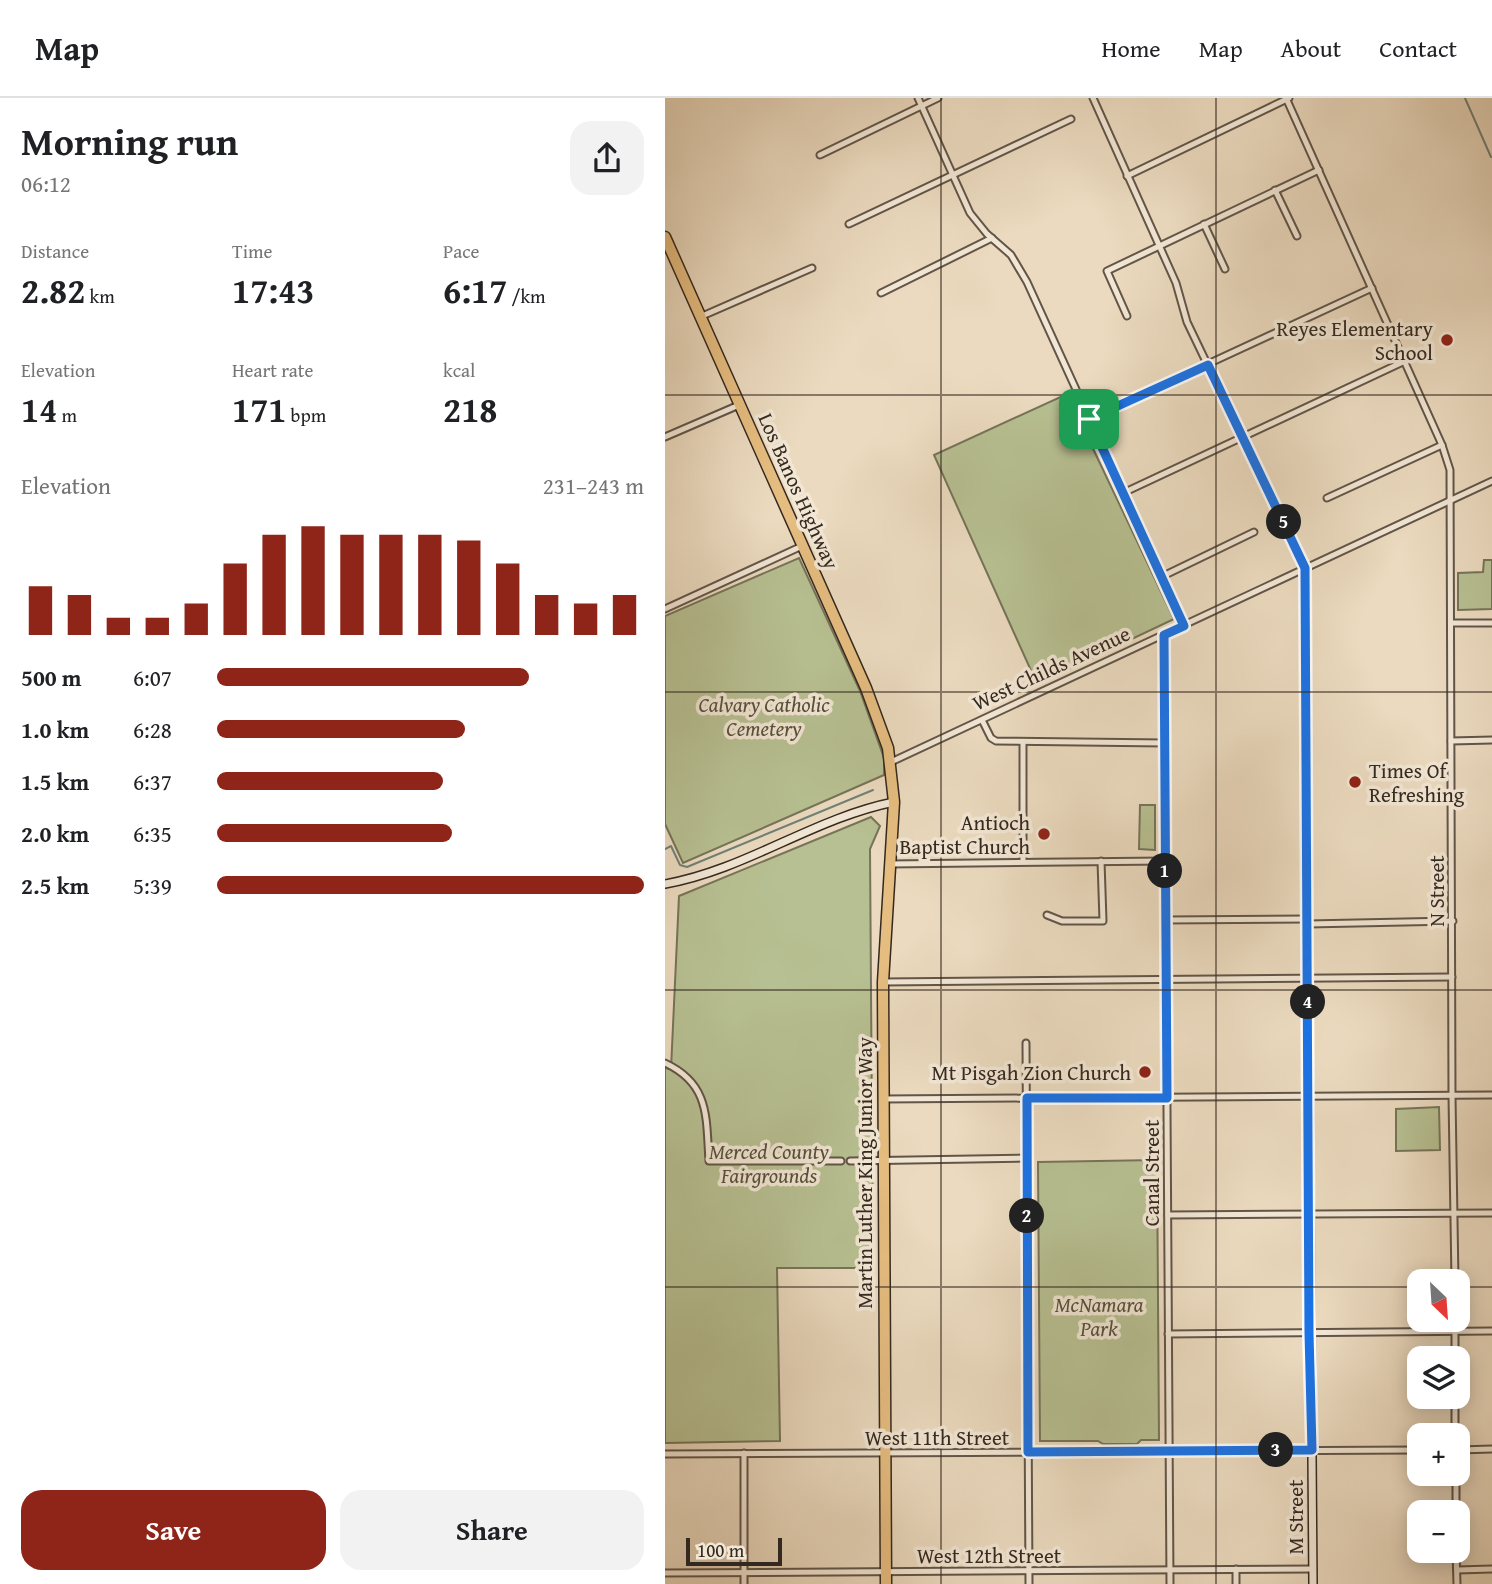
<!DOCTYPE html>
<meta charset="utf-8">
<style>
:root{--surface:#fff;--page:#f2f2f2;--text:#202124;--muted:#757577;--line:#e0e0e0;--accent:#8f2418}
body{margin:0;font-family:"Gentium Book Plus",serif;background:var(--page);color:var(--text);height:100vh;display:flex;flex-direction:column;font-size:26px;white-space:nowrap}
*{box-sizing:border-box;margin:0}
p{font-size:23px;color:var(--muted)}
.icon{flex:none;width:38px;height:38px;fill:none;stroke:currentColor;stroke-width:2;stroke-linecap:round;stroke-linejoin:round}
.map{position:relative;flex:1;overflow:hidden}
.side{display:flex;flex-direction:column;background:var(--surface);width:665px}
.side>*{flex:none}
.needle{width:46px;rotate:155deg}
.fabs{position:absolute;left:742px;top:1171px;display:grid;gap:14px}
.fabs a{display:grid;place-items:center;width:63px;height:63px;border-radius:14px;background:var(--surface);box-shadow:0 4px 18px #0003;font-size:35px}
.scale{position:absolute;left:21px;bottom:18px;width:96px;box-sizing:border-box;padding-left:7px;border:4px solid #342920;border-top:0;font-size:19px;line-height:24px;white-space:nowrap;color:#342920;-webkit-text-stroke:5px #f2e7d5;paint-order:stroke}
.pin{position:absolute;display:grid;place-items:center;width:60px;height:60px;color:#fff;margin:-30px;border-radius:14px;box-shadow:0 4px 10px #0006}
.km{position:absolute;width:35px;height:35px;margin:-18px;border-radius:50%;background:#222;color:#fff;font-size:19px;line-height:35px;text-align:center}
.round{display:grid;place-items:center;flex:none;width:74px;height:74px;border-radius:21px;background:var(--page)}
.summary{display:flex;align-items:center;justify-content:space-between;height:119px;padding:0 21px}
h1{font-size:38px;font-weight:700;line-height:52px}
.metrics{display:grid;grid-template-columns:repeat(3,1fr);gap:10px;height:119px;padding:7px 21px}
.metrics div{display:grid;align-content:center}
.metrics b{font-size:35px;font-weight:700}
.metrics small{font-size:19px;font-weight:400}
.metrics p{font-size:19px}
.chart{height:196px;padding:14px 21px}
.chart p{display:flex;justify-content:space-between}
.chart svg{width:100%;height:126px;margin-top:7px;stroke:var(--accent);stroke-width:6}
.action{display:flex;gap:14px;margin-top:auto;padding:14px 21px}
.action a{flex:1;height:80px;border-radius:21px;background:var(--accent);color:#fff;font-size:28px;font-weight:700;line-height:80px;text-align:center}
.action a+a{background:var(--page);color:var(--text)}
ul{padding:0 21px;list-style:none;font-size:23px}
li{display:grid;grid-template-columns:112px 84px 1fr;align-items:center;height:52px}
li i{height:18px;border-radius:9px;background:var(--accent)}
header{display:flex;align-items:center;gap:42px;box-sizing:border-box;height:98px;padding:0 35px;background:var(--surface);border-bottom:2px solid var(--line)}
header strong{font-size:33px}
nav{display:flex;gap:38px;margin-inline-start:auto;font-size:24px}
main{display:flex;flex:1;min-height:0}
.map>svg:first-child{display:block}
</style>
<header>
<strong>Map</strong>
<nav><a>Home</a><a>Map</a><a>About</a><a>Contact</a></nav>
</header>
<main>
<section class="side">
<div class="summary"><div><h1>Morning run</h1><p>06:12</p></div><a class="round"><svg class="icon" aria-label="share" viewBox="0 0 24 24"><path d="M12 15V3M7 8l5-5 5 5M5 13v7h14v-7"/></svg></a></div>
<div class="metrics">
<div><p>Distance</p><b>2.82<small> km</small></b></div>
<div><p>Time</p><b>17:43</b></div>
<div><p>Pace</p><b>6:17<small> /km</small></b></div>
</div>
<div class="metrics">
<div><p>Elevation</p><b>14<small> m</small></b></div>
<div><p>Heart rate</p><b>171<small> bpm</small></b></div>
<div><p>kcal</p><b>218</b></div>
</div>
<div class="chart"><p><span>Elevation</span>231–243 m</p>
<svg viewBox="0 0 160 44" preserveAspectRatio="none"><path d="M5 44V27M15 44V30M25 44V38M35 44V38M45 44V33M55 44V19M65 44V9M75 44V6M85 44V9M95 44V9M105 44V9M115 44V11M125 44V19M135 44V30M145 44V33M155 44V30"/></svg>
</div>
<ul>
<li><b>500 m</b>6:07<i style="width:73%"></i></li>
<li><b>1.0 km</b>6:28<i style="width:58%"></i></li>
<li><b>1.5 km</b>6:37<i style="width:53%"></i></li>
<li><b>2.0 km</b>6:35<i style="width:55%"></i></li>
<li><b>2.5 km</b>5:39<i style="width:100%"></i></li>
</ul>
<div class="action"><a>Save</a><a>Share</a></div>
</section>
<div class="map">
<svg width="827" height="1486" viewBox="0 0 827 1486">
<rect width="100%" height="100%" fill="#ebdabf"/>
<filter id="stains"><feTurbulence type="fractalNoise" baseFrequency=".00286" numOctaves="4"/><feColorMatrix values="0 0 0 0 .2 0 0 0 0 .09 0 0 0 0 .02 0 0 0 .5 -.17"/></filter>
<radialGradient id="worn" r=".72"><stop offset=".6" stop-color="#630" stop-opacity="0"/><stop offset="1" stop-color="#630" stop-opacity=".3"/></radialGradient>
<g fill="#b7c092" stroke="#767459" stroke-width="2">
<path d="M402 296 509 521 372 586 269 357Z"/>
<path d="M134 460 195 593 219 660V677L18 765 0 726V518Z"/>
<path d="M819 462H827V511L793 512V475L818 474Z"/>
<path d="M475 707H490V752L474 751Z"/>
<path d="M206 719 215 728 205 751 208 1170H112L115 1343 0 1345V970L6 971 14 798Z"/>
<path d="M774 1009 775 1052 731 1053V1011Z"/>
<path d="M492 1062 494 1342H476L472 1346H438L433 1343H375L373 1064Z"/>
</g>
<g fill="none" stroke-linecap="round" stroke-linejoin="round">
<g stroke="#708178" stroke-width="2">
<path d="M800 0 826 59"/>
<path d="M0 751 6 748 15 767 22 769 208 692"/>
</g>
<g stroke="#625548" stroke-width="9">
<g id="street">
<path d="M253 0 305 115 322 136 346 157 362 184 519 528"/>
<path d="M428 0 511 185 522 224 640 470"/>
<path d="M621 0 777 347 785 372 787 998 790 1183"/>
<path d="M155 57 273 0"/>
<path d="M462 78 624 0"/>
<path d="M610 92 632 138"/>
<path d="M184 126 406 21"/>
<path d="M539 126 560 171"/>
<path d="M216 195 327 140"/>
<path d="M462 218 442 173 654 72"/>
<path d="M35 219 147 170"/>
<path d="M424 321 707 190"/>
<path d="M0 339 74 307"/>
<path d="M458 395 740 263"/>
<path d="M662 400 777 347"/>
<path d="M496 479 589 434"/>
<path d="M0 511 137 448"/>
<path d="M786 525H827"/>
<path d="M499 537 505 1486"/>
<path d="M317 622 326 640 331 643 500 645"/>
<path d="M786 643 827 642"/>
<path d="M358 645V763"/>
<path d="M226 664 827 383"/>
<path d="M224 766 500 763"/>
<path d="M382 817 397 823H438L436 763"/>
<path d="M501 822 643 821"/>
<path d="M643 826 788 823"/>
<path d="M218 884 787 879"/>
<path d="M361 945 364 1486"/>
<path d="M0 965C45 986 41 1019 44 1063H176"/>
<path d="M218 1001 827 997"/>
<path d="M185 1063 362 1060"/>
<path d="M503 1117 827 1115"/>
<path d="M503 1236 827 1233"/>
<path d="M790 1260V1222"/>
<path d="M790 1298V1337"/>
<path d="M793 1352 827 1351"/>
<path d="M79 1355V1486"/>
<path d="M0 1356 754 1352"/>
<path d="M791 1376V1414"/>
<path d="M791 1452 792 1486"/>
<path d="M571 1471V1486"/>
<path d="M792 1472 827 1471"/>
<path d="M0 1475 648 1471"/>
</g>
</g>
<g stroke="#342920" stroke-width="10">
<g id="secondary">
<path d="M640 470 648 1486"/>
<path d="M0 786C80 772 149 720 229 704"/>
</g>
</g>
<g stroke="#342920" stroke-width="13">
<path id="highway" d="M0 139 201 590 223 650 229 704 218 884 221 1486"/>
</g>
<use href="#street" stroke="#f2e7d5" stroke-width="5"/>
<use href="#secondary" stroke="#f2e7d5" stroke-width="7"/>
<use href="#highway" stroke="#e6bd80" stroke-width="10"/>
</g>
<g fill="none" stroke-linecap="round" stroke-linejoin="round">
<g stroke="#fff" stroke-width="14">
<path id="route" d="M543 267 640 470 644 1235 647 1352 363 1354 362 1000H502L499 537 519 528 424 321Z"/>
</g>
<use href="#route" stroke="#1a73e8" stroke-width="9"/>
</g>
<path fill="none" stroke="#342920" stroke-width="2" stroke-opacity="0.55" d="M276 0V1486M551 0V1486M0 297H827M0 594H827M0 892H827M0 1189H754M793 1189H827"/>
<g fill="#8f2418" stroke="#f2e7d5" stroke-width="2.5">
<circle cx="782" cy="242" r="7"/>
<circle cx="690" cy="684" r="7"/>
<circle cx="379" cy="736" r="7"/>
<circle cx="480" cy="974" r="7"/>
</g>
<g text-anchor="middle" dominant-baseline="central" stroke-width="7" stroke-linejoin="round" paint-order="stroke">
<g font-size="21" fill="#342920" stroke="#f2e7d5" text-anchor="end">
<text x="768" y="230">Reyes Elementary<tspan x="768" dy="24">School</tspan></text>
<text x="704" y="672" text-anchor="start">Times Of<tspan x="704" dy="24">Refreshing</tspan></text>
<text x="365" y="724">Antioch<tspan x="365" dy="24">Baptist Church</tspan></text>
<text x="466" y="974">Mt Pisgah Zion Church</text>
</g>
<g font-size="21" fill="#342920" stroke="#f2e7d5">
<text transform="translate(134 393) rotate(66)">Los Banos Highway</text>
<text transform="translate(386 570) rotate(-25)">West Childs Avenue</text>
<text transform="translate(771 793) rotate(-90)">N Street</text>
<text transform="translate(199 1075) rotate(-90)">Martin Luther King Junior Way</text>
<text transform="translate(486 1075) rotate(-90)">Canal Street</text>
<text x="272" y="1339">West 11th Street</text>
<text transform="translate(630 1419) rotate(-90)">M Street</text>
<text x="324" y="1457">West 12th Street</text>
</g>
<g font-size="21" font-style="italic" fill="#554f3c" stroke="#f2e7d5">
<text x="99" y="606">Calvary Catholic<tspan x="99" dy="24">Cemetery</tspan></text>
<text x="104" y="1053">Merced County<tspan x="104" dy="24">Fairgrounds</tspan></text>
<text x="434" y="1206">McNamara<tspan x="434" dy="24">Park</tspan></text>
</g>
</g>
<rect width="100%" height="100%" filter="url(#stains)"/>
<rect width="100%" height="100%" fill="url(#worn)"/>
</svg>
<div class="fabs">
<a><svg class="needle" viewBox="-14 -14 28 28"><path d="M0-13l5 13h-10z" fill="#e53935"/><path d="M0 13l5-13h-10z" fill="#757577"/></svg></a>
<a><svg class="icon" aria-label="layers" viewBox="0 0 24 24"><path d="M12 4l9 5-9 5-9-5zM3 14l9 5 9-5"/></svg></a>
<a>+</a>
<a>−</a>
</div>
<div class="scale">100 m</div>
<div class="pin" style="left:424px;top:321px;background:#1e9e55"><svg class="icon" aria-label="arrive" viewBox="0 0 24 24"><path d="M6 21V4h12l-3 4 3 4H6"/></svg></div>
<b class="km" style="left:500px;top:773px">1</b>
<b class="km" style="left:362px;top:1118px">2</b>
<b class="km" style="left:611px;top:1352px">3</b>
<b class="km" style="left:643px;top:904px">4</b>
<b class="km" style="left:619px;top:424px">5</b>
</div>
</main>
